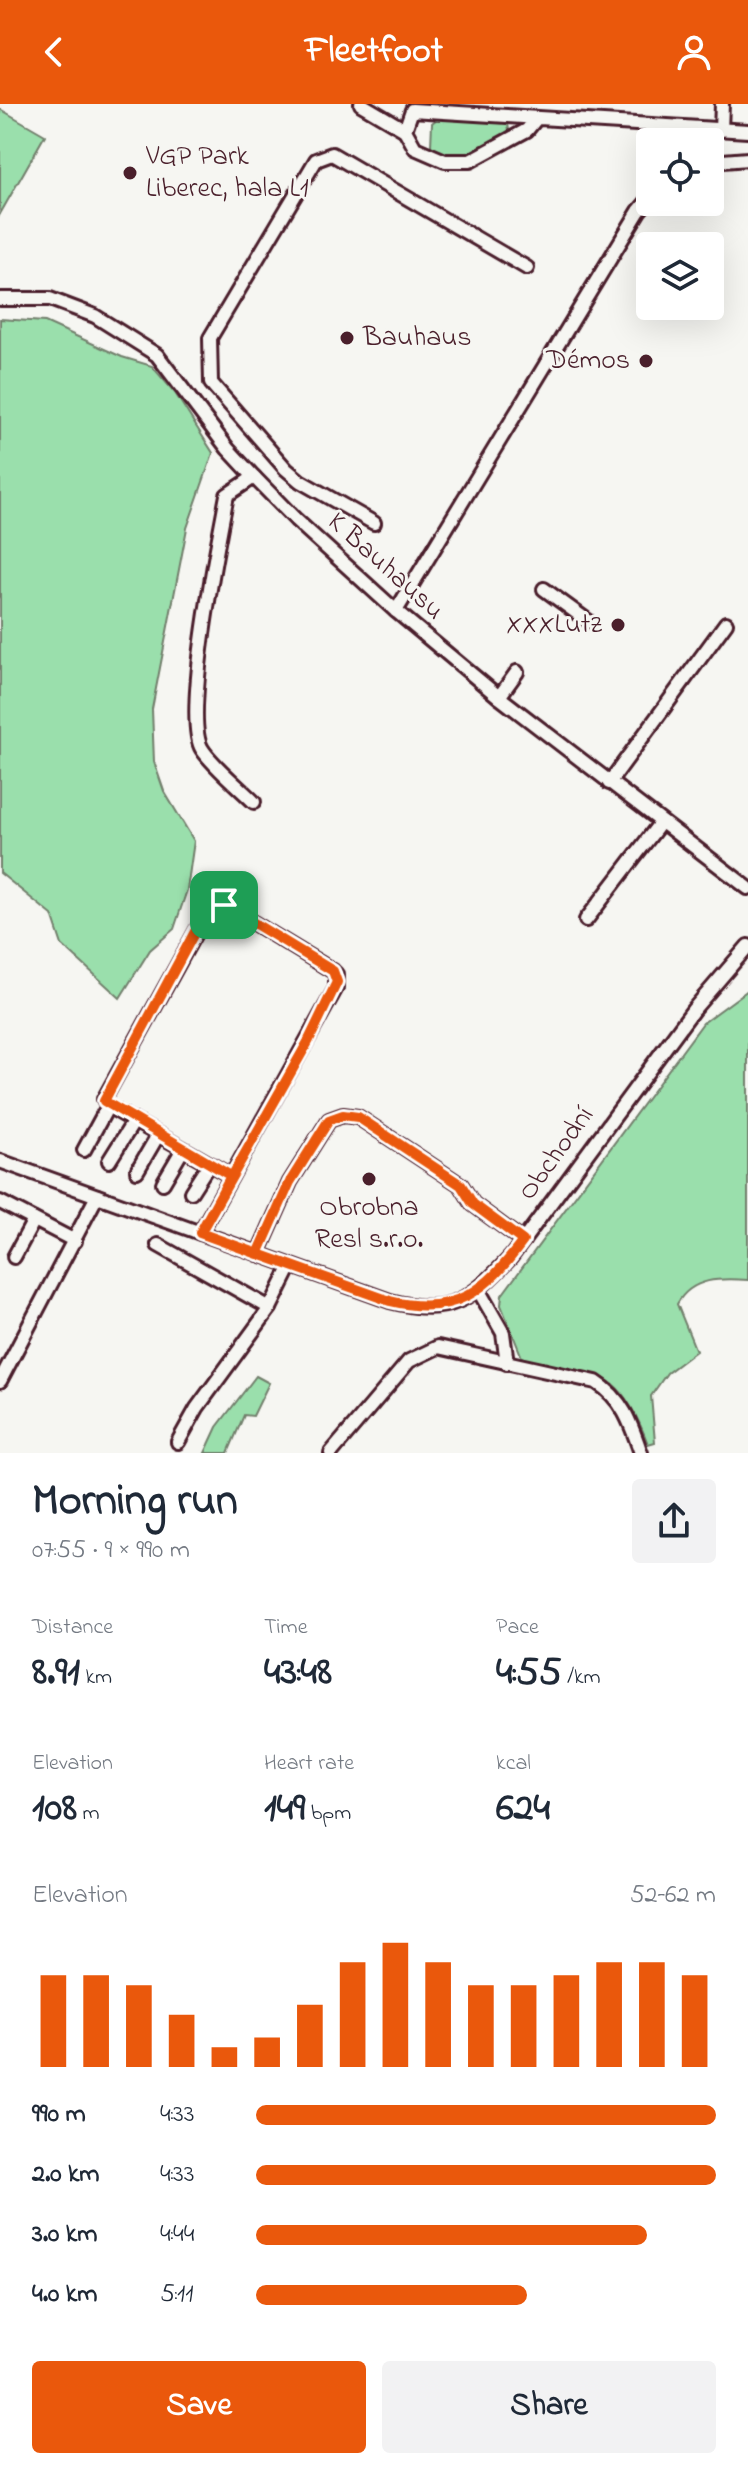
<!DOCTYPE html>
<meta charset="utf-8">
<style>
:root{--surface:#fff;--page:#f2f2f3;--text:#1f2937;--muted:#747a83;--accent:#ea580c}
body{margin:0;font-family:"Indie Flower",sans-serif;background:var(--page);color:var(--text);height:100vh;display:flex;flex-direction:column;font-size:30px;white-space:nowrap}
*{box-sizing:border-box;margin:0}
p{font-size:26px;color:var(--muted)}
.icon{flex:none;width:44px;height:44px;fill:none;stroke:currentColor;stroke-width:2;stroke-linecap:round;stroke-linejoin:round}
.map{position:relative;height:1349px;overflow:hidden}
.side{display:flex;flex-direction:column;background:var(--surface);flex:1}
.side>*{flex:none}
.controls{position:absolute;left:636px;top:24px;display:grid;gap:16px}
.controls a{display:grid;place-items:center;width:88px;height:88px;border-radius:8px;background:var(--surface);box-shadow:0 8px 32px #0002;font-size:40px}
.pin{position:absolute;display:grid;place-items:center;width:68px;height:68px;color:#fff;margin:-34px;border-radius:16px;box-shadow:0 4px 12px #0006}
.round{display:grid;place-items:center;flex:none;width:84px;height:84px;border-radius:8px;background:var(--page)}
.overview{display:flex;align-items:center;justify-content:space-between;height:136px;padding:0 32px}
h1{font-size:44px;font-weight:700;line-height:60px}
.figures{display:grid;grid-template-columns:repeat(3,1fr);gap:12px;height:136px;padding:8px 32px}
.figures div{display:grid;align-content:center}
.figures b{font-size:40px;font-weight:700}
.figures small{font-size:22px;font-weight:400}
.figures p{font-size:22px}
.chart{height:224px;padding:16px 32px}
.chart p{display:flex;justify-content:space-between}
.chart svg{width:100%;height:144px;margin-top:8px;stroke:var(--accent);stroke-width:6}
.action{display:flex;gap:16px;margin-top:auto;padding:16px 32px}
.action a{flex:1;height:92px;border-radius:8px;background:var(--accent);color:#fff;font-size:32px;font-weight:700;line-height:92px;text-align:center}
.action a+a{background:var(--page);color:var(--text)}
ul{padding:0 32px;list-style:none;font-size:26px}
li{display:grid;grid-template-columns:128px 96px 1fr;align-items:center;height:60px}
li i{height:20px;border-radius:10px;background:var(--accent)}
header{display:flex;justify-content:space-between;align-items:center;height:104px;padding:0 32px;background:var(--accent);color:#fff;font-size:36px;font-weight:700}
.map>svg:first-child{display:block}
</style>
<header><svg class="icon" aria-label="back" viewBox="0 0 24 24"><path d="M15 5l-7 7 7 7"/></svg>Fleetfoot<svg class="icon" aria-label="person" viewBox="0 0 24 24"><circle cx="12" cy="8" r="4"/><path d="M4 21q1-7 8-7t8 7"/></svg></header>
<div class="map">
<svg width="748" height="1349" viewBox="0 0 748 1349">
<rect width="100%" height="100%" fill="#f6f6f2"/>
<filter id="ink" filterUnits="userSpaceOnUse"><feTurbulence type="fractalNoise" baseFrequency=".0125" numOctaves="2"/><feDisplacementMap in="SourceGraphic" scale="16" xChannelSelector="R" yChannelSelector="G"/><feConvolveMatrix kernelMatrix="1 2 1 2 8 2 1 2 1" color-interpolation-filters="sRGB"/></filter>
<g filter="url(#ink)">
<g fill="#9adfac" stroke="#727f6c" stroke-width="2">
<path d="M0 5 45 31 0 110Z"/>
<path d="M437 15 503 19 508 20 509 26C491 45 453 62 431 42L432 19Z"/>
<path d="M0 215 45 218 122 253 152 262 175 289 213 349 187 424 152 605 154 658 164 687 194 737 187 786 174 825 150 846 120 894 62 841 52 811 0 769Z"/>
<path d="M748 886V1176C721 1174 692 1173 677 1200L696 1247 667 1269 651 1292 655 1338 648 1340C616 1255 597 1275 523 1256L501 1201 502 1191 703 919Z"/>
<path d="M256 1272 269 1279 253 1312 244 1311 228 1349H205L217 1323Z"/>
</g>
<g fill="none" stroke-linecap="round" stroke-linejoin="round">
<g stroke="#4a1f2b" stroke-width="18">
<g id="minor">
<path d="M361 0 405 26"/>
<path d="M536 15 527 26 470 57H445L415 44 405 26 412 6 748 27"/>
<path d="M721 26 722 0"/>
<path d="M710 58 748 55"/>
<path d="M0 195H50L95 212 157 251 228 345 254 373 296 416 396 507 499 593 748 784"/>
<path d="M374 419 300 377 286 365 211 279 210 234 316 56 332 50 527 164"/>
<path d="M544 485 588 517"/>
<path d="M396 507 639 107 650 94"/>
<path d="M499 593 517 568"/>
<path d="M609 679 726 519"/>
<path d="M254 698C240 684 212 661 202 645 182 614 219 434 227 391L254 373"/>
<path d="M586 816 661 718"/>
<path d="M108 1002 231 1072"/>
<path d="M84 1046 108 1002 104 995 209 804 224 801 333 867 336 870V884L200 1129"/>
<path d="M0 1057 390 1197C451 1213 471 1195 511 1153L693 906 748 842"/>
<path d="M109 1057 134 1017"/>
<path d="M137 1067 158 1031"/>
<path d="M163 1079 183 1045"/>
<path d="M191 1088 209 1060"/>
<path d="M0 1098 75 1137"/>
<path d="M158 1141 270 1204"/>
<path d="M258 1150 290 1078 329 1016 343 1011 358 1013 461 1081 473 1100 523 1137"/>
<path d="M14 1153 34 1116"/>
<path d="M479 1187 503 1229 507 1259"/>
<path d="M0 1277 97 1092"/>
<path d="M178 1338 197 1304 270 1204 291 1162"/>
<path d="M331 1349 409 1257 438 1243 596 1278C623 1295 631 1320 641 1349"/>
</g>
</g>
<use href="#minor" stroke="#f6f6f2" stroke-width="12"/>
</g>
</g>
<g fill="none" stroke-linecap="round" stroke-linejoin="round" filter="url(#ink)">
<g stroke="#fff" stroke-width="16">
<path id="route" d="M224 801 212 803 206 807 104 997 231 1072 200 1129 390 1197C455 1213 486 1187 523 1137L473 1100 461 1081 358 1013 343 1011 329 1016 290 1078 258 1150 200 1129 308 938 337 878 333 867 224 801"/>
</g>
<use href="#route" stroke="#ea580c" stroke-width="10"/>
</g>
<g fill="#4a1f2b" stroke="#f6f6f2" stroke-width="3">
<circle cx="130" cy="69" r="8"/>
<circle cx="347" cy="234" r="8"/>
<circle cx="646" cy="257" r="8"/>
<circle cx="618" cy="521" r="8"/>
<circle cx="369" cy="1075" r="8"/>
</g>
<g text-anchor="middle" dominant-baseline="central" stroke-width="6" stroke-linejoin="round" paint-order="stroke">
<g font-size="28" fill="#4a1f2b" stroke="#f6f6f2" text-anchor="start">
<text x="146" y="53">VGP Park<tspan x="146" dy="32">Liberec, hala L1</tspan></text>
<text x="363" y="234">Bauhaus</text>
<text x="630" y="257" text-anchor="end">Démos</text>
<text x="602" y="521" text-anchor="end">XXXLutz</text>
<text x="369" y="1104" text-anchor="middle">Obrobna<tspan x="369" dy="32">Resl s.r.o.</tspan></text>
</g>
<g font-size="28" fill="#4a1f2b" stroke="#f6f6f2">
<text transform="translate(385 463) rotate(42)">K Bauhausu</text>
<text transform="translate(557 1050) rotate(-54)">Obchodní</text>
</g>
</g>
</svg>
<div class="controls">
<a><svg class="icon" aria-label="locate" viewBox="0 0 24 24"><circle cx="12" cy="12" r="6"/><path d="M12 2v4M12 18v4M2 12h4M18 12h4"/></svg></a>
<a><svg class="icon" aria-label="layers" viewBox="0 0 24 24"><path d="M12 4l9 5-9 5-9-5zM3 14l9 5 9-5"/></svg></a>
</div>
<div class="pin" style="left:224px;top:801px;background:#1e9e55"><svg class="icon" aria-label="arrive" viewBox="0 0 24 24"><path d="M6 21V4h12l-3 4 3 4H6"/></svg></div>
</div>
<section class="side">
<div class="overview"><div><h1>Morning run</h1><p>07:55 · 9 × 990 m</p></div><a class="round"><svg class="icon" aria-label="share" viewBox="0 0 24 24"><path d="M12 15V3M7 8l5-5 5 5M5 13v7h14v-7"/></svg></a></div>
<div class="figures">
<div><p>Distance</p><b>8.91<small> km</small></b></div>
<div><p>Time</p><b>43:48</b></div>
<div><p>Pace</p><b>4:55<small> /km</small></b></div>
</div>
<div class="figures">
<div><p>Elevation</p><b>108<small> m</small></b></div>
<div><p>Heart rate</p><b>149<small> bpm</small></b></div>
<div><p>kcal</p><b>624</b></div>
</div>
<div class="chart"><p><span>Elevation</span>52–62 m</p>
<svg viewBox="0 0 160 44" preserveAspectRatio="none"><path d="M5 44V16M15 44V16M25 44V19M35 44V28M45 44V38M55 44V35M65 44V25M75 44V12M85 44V6M95 44V12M105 44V19M115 44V19M125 44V16M135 44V12M145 44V12M155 44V16"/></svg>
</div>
<ul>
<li><b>990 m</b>4:33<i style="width:100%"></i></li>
<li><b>2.0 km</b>4:33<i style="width:100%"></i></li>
<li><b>3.0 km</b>4:44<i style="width:85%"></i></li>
<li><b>4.0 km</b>5:11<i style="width:59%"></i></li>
</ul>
<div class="action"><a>Save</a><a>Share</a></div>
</section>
